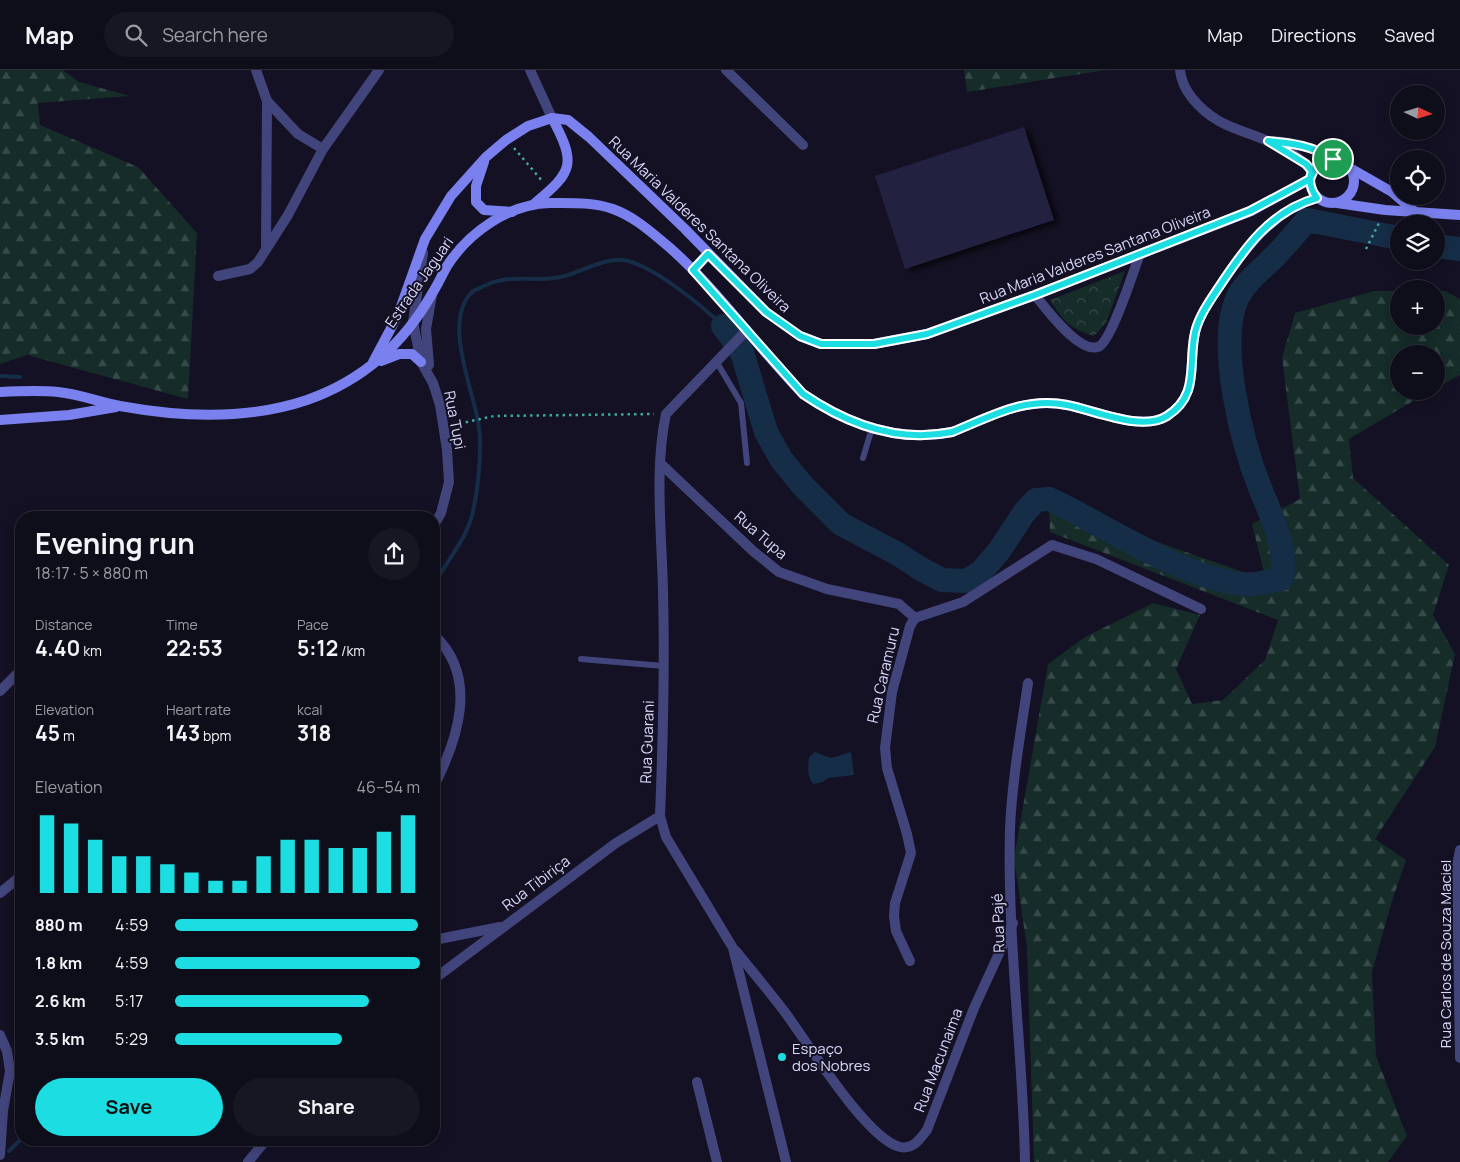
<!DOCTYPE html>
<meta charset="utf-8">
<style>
:root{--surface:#0e0d1a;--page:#171623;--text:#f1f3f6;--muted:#9b9ca2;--line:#2e2d39;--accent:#1cdee2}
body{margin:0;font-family:Manrope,sans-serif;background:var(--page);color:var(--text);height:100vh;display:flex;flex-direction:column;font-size:19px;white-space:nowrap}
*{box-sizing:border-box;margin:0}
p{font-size:16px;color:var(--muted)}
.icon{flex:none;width:28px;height:28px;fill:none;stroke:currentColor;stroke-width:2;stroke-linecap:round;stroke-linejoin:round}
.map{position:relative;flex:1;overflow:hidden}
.sheet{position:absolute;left:15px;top:441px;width:425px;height:635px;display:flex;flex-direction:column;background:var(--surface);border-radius:20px;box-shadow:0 2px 12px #0003,0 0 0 1px var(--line)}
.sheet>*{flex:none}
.needle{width:32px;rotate:94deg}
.controls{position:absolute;left:1390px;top:15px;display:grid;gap:10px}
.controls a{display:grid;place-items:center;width:55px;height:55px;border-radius:50%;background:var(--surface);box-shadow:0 2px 12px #0003,0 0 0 1px var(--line);font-size:25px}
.pin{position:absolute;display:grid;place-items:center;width:42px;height:42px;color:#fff;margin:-21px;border:2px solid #fff;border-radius:50%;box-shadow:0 1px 5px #0007}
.round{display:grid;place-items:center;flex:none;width:52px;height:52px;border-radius:26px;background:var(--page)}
.summary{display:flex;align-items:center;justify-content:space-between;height:85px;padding:0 20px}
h1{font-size:28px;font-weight:700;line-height:38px}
.metrics{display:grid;grid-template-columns:repeat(3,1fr);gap:8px;height:85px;padding:5px 20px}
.metrics div{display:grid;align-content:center}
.metrics b{font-size:21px;font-weight:700}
.metrics small{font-size:14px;font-weight:400}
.metrics p{font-size:14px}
.chart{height:140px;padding:10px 20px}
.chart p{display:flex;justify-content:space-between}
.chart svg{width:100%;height:90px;margin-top:5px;stroke:var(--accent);stroke-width:6}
.cta{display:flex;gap:10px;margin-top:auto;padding:10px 20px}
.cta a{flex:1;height:58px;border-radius:30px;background:var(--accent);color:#111;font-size:20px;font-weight:700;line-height:58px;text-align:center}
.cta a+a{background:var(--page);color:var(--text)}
ul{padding:0 20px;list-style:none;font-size:16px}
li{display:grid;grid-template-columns:80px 60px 1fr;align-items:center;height:38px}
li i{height:12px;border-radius:6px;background:var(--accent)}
header{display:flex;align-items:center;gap:30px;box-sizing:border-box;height:70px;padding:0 25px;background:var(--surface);border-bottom:1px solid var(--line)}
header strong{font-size:24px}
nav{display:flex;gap:28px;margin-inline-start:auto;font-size:18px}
.search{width:350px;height:45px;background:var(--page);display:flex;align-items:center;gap:12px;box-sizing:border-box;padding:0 18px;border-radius:28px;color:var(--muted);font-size:19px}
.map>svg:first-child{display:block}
</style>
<header>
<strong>Map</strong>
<div class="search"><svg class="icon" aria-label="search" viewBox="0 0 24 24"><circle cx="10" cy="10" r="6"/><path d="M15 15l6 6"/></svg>Search here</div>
<nav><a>Map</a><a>Directions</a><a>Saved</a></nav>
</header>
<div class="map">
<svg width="1460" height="1092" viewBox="0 0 1460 1092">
<defs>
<pattern id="forest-firs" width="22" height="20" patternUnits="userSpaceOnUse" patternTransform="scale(1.25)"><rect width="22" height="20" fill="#152c29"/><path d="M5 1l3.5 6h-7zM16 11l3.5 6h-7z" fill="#364a49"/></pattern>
<pattern id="park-crowns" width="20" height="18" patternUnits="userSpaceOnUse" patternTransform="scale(1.25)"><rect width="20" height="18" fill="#152c29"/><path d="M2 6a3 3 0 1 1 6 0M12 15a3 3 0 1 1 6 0" fill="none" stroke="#364a49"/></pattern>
<filter id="shadow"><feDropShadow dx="5.5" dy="3" stdDeviation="2.5" flood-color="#0009"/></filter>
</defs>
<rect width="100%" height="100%" fill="#131123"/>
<g fill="url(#forest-firs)">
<path d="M0 0H63L79 12 130 26 38 33 40 55 138 97 197 163 188 329 27 285 0 294Z"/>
<path d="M964 0H1106L967 22Z"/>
<path d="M1374 221H1399V256H1436V221H1445L1460 229V305L1436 318V284H1399V321H1430L1349 369 1353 408 1449 495 1433 545 1455 584 1435 677 1375 769 1406 790 1392 831 1372 902 1376 986 1407 1066 1388 1092H1034L1027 878 1014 788 1048 594 1085 567 1153 533 1200 545 1176 599 1192 634 1223 630 1265 590 1278 550 1050 462 1049 440H1066L1266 510 1252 454 1300 429 1282 288 1295 243Z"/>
</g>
<path fill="url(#park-crowns)" d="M1125 201 1106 253 1094 266C1070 259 1063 251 1050 230Z"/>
<path fill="#162d48" d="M815 682 831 688 851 682 854 705 828 708 823 712 813 714C807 706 808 697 809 687Z"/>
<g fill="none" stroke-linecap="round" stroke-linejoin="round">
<g stroke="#162d48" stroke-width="4">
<path d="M0 306 20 307"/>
<path d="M434 514C447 491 468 467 473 441 478 420 482 379 479 358 475 322 442 254 471 223 474 220 480 218 484 216 512 202 536 214 565 206 583 201 604 188 623 190 652 194 702 236 723 256"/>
<path d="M9 1081 21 1069"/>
</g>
<g stroke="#162d48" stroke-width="24">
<path d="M1436 176 1460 179"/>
<path d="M723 256 742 282 766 362 781 389 803 416 841 454 898 484 921 499 942 510 966 511 981 502 999 481 1024 443 1036 430 1049 429C1104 454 1197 518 1255 514 1264 513 1273 510 1282 509 1287 477 1272 447 1260 418 1242 373 1217 274 1237 229 1244 212 1264 198 1277 184 1288 173 1297 161 1307 150L1399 168"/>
</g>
</g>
<path fill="#242041" filter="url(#shadow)" d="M1024 57 1054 150 905 199 875 106Z"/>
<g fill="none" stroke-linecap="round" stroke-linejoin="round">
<g stroke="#3ea899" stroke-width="2.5" stroke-dasharray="2.5 4" stroke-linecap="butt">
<path d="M514 78 543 112"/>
<path d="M1366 179 1380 151"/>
<path d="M453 355 494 346 654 344"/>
</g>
<g stroke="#42447c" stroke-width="6">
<path d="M716 291 741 333 747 393"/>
<path d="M863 388 872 358"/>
<path d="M581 589 664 596"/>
</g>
<g stroke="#42447c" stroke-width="10">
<path d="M256 0 267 31 266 179"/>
<path d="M530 0 552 48"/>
<path d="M726 0 803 75"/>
<path d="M267 31 298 64 323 79"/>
<path d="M218 206 250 199 258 192 288 145 323 79 379 0"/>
<path d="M1035 225C1046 239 1079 283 1098 277 1111 273 1134 199 1140 184"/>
<path d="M747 260 666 344C654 398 662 467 663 522 665 596 663 671 660 746L666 767 733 878 786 1092"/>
<path d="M661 394 753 481 779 502 827 519 899 534 915 548"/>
<path d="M434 565C479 607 458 669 434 716"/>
<path d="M0 621 21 600"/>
<path d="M1460 780 1457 796 1460 988"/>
<path d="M434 870 500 857"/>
<path d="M736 881C752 901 768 920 784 941 806 970 866 1069 900 1077 913 1080 920 1069 927 1060L974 938 1013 853"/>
<path d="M910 891 896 861 894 846 895 833 911 783 907 764 887 698 885 678 892 622 910 556 915 548 963 532 1052 475 1096 489 1201 539"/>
<path d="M434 909 616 773 660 746"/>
<path d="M0 965 7 981 10 1001 3 1041 0 1085"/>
<path d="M697 1012 717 1092"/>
<path d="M248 1092 266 1070"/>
<path d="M1025 1092C1023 981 1007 870 1010 759 1012 710 1021 661 1028 613"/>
</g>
<g stroke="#42447c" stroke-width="10">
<path d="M1180 0C1181 11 1185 19 1192 28 1215 56 1237 58 1268 71 1284 77 1301 88 1312 101"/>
<path d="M1273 71C1295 73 1314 77 1333 89"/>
<path d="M423 183 413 252 421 292 433 313 440 335 447 380 449 412 441 443 434 455"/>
<path d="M429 295 426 259 432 225"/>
<path d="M0 823 21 806"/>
</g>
<g stroke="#7a81ee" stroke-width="10">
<circle cx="1332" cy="111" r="22"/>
<path d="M484 92 476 116V132L484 140 512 142"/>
<path d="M1350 98 1392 122 1414 141"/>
<path d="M535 133C574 101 576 93 552 48"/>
<path d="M1337 133 1385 140 1460 145"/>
<path d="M693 200 708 184"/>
<path d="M381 291 399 284H412L421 292"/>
<path d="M373 292 398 245 425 169 451 126 486 87 506 70 528 56 552 48 568 50 589 67 685 159 766 242 800 266 821 274H874L927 264 1035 225 1251 141 1310 109"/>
<path d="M0 322C19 321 39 320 58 322 79 324 99 332 120 336 180 347 248 350 307 330 364 310 404 274 433 222 438 214 442 205 447 196 469 162 509 134 550 133 571 133 593 132 613 139 635 147 651 162 669 177 719 221 756 276 803 324 847 354 898 373 952 362 990 347 1025 326 1067 335 1094 340 1142 362 1167 346 1198 326 1189 299 1194 268 1197 248 1210 230 1221 214 1246 177 1272 141 1317 128"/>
<path d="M0 350 69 345 116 337"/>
</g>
</g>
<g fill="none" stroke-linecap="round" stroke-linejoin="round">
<g stroke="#fff" stroke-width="10">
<path id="route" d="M1333 89 1327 90 1316 96 1310 109 1250 141 1035 225 927 264 874 274H821L800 266 766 242 708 184 693 200 803 324C847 354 898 373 952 362 990 347 1025 326 1067 335 1094 340 1142 362 1167 346 1198 326 1189 299 1194 268 1196 250 1209 232 1219 217 1244 179 1270 141 1317 128 1311 120 1308 112 1312 101L1306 94 1268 71C1292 73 1313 76 1333 89"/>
</g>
<use href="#route" stroke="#1cdee2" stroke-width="6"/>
</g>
<circle fill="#1cdee2" stroke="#131123" stroke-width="2" cx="782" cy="987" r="5"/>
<g text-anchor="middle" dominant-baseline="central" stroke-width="4" stroke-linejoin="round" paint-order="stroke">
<g font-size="15" fill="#d9d8fa" stroke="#131123">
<text transform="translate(700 154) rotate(44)">Rua Maria Valderes Santana Oliveira</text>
<text transform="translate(1095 185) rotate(-21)">Rua Maria Valderes Santana Oliveira</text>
<text transform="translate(419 212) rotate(-55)">Estrada Jaguari</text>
<text transform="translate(455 350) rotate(79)">Rua Tupi</text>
<text transform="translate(761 465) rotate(41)">Rua Tupa</text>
<text transform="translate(883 605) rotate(-77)">Rua Caramuru</text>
<text transform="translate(647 672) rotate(-88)">Rua Guarani</text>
<text transform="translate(536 813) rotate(-37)">Rua Tibiriça</text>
<text transform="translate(998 853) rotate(-92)">Rua Pajé</text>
<text transform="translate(1445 884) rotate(-90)">Rua Carlos de Souza Maciel</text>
<text transform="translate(938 990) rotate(-69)">Rua Macunaima</text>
</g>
<g font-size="15" fill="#d9d8fa" stroke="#131123" text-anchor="start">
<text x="792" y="978">Espaço<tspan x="792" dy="17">dos Nobres</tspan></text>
</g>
</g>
</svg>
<div class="controls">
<a><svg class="needle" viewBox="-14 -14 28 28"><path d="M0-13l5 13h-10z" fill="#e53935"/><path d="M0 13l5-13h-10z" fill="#9b9ca2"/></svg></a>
<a><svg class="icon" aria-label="locate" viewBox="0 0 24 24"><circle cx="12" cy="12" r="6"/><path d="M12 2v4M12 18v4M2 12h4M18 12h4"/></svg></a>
<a><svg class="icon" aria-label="layers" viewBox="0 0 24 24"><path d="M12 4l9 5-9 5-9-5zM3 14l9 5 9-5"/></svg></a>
<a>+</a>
<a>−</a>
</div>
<div class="pin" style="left:1333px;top:89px;background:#1e9e55"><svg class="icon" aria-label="arrive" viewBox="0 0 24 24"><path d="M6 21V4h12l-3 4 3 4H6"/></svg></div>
<section class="sheet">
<div class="summary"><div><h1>Evening run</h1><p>18:17 · 5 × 880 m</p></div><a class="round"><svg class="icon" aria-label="share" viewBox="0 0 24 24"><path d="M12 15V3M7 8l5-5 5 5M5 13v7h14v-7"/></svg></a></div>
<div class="metrics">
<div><p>Distance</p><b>4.40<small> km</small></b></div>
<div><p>Time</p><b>22:53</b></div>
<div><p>Pace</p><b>5:12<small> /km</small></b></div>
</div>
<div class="metrics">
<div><p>Elevation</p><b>45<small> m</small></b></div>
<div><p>Heart rate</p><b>143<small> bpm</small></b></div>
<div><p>kcal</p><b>318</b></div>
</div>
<div class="chart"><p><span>Elevation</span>46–54 m</p>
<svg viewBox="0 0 160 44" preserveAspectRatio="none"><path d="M5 44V6M15 44V10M25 44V18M35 44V26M45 44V26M55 44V30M65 44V34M75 44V38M85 44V38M95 44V26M105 44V18M115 44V18M125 44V22M135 44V22M145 44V14M155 44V6"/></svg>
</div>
<ul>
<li><b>880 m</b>4:59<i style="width:99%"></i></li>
<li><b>1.8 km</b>4:59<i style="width:100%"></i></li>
<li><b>2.6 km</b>5:17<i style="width:79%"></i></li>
<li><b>3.5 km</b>5:29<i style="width:68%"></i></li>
</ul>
<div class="cta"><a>Save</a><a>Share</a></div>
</section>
</div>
